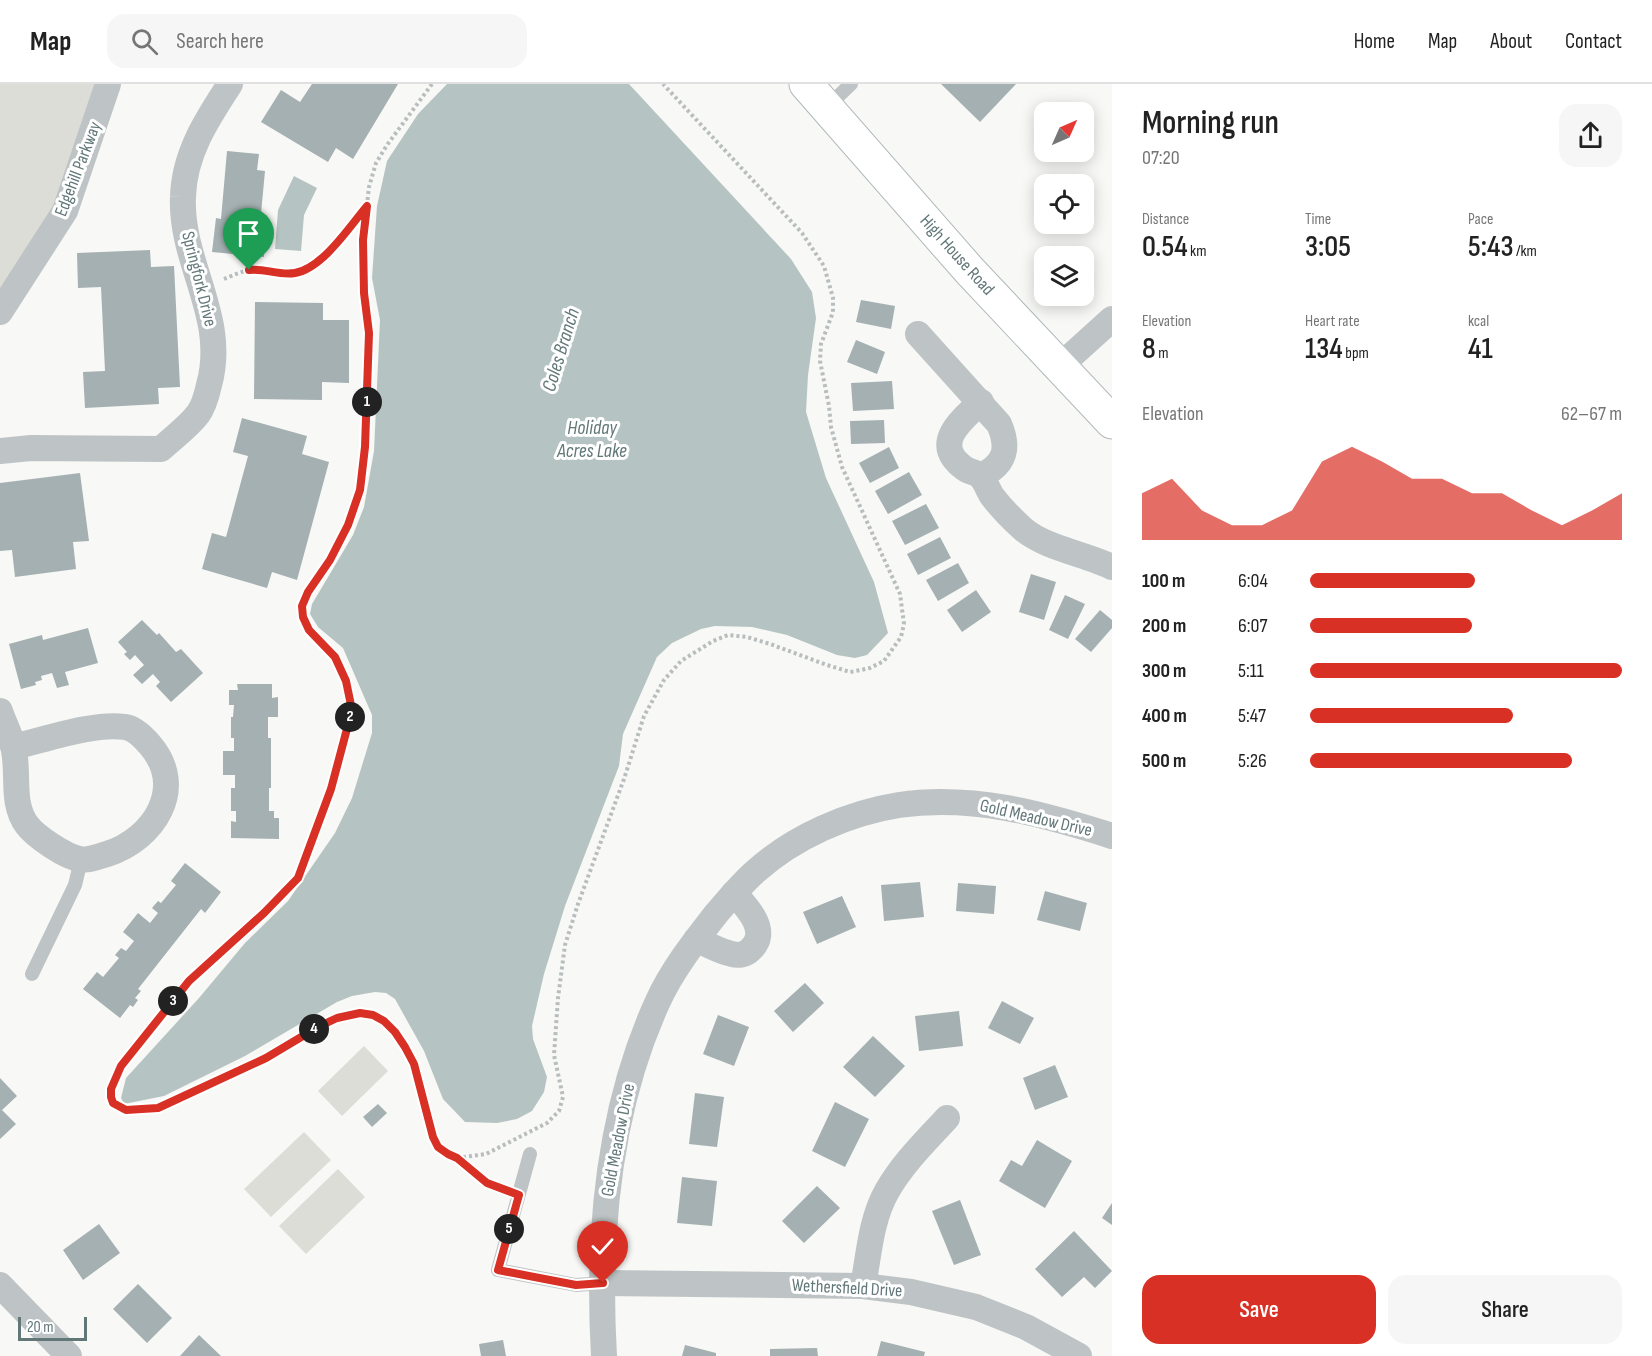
<!DOCTYPE html>
<meta charset="utf-8">
<style>
:root{--surface:#fff;--page:#f6f6f6;--text:#222;--muted:#767676;--line:#e0e0e0;--accent:#d93025}
body{margin:0;font-family:"Sofia Sans Condensed",sans-serif;background:var(--page);color:var(--text);height:100vh;display:flex;flex-direction:column;font-size:22px;white-space:nowrap}
*{box-sizing:border-box;margin:0}
p{font-size:20px;color:var(--muted)}
.icon{flex:none;width:33px;height:33px;fill:none;stroke:currentColor;stroke-width:2;stroke-linecap:round;stroke-linejoin:round}
.map{position:relative;flex:1;overflow:hidden}
.details{display:flex;flex-direction:column;background:var(--surface);width:540px}
.details>*{flex:none}
.needle{width:39px;rotate:45deg}
.controls{position:absolute;left:1034px;top:18px;display:grid;gap:12px}
.controls a{display:grid;place-items:center;width:60px;height:60px;border-radius:12px;background:var(--surface);box-shadow:0 3px 15px #0003;font-size:30px}
.scale{position:absolute;left:18px;bottom:15px;width:69px;box-sizing:border-box;padding-left:6px;border:3px solid #627778;border-top:0;font-size:16px;line-height:21px;white-space:nowrap;color:#627778;-webkit-text-stroke:4px #fff;paint-order:stroke}
.pin{position:absolute;display:grid;place-items:center;width:51px;height:51px;color:#fff;margin:-62px -26px;border-radius:50% 50% 50% 0;rotate:-45deg;box-shadow:0 0 6px #0007}
.pin .icon{rotate:45deg}
.km{position:absolute;width:30px;height:30px;margin:-15px;border-radius:50%;background:#222;color:#fff;font-size:16px;line-height:30px;text-align:center}
.round{display:grid;place-items:center;flex:none;width:63px;height:63px;border-radius:18px;background:var(--page)}
.head{display:flex;align-items:center;justify-content:space-between;height:102px;padding:0 30px}
h1{font-size:33px;font-weight:600;line-height:45px}
.metrics{display:grid;grid-template-columns:repeat(3,1fr);gap:9px;height:102px;padding:6px 30px}
.metrics div{display:grid;align-content:center}
.metrics b{font-size:30px;font-weight:600}
.metrics small{font-size:16px;font-weight:400}
.metrics p{font-size:16px}
.chart{height:168px;padding:12px 30px}
.chart p{display:flex;justify-content:space-between}
.chart svg{width:100%;height:108px;margin-top:6px;fill:var(--accent);opacity:.7}
.action{display:flex;gap:12px;margin-top:auto;padding:12px 30px}
.action a{flex:1;height:69px;border-radius:18px;background:var(--accent);color:#fff;font-size:24px;font-weight:600;line-height:69px;text-align:center}
.action a+a{background:var(--page);color:var(--text)}
ul{padding:0 30px;list-style:none;font-size:20px}
li{display:grid;grid-template-columns:96px 72px 1fr;align-items:center;height:45px}
li i{height:15px;border-radius:8px;background:var(--accent)}
header{display:flex;align-items:center;gap:36px;box-sizing:border-box;height:84px;padding:0 30px;background:var(--surface);border-bottom:2px solid var(--line)}
header strong{font-size:28px}
nav{display:flex;gap:33px;margin-inline-start:auto;font-size:21px}
.search{width:420px;height:54px;background:var(--page);display:flex;align-items:center;gap:15px;box-sizing:border-box;padding:0 21px;border-radius:18px;color:var(--muted);font-size:22px}
main{display:flex;flex:1;min-height:0}
.map>svg:first-child{display:block}
</style>
<header>
<strong>Map</strong>
<div class="search"><svg class="icon" aria-label="search" viewBox="0 0 24 24"><circle cx="10" cy="10" r="6"/><path d="M15 15l6 6"/></svg>Search here</div>
<nav><a>Home</a><a>Map</a><a>About</a><a>Contact</a></nav>
</header>
<main>
<div class="map">
<svg width="1112" height="1272" viewBox="0 0 1112 1272">
<rect width="100%" height="100%" fill="#f8f8f6"/>
<g fill="#dcddd6">
<path d="M0 0H97L64 103 40 152 0 210Z"/>
<path d="M364 962 388 987 342 1032 318 1007Z"/>
<path d="M304 1048 331 1076 271 1133 244 1105Z"/>
<path d="M338 1085 365 1113 306 1170 279 1142Z"/>
</g>
<g fill="#b5c4c2">
<path d="M447 0H629L791 175 812 208 816 234 808 291 806 328 826 394 874 498 888 549 867 571 855 574 837 571 787 551 752 543 715 542 701 545 672 559 657 573 623 650 619 682 565 822 544 890 532 942 533 955 547 993 544 1008 532 1027 517 1035 497 1039 465 1038 443 1015 424 967 395 915 386 909 375 908 352 912 337 918 245 972 164 1012 124 1020 121 1014 126 994 199 914 245 859 288 817 335 749 352 714 372 649V631L343 564 318 543 310 530 312 520 353 451 364 423 374 367 380 236 372 194 377 122 387 77 418 30Z"/>
<path d="M294 92 317 104 304 131 301 167 275 165 278 126Z"/>
</g>
<g fill="#a4b0b1">
<path d="M312 0H398L353 75 336 64 328 78 261 38 281 6 300 18Z"/>
<path d="M941 0H1016L980 38Z"/>
<path d="M227 67 259 70 257 86 265 87 259 151 265 152 264 173 212 168 216 134 221 135Z"/>
<path d="M150 166 151 183 174 182 180 303 158 304 159 320 85 324 83 288 105 287 101 203 78 204 77 169Z"/>
<path d="M861 216 895 222 891 245 856 238Z"/>
<path d="M255 218 323 219V236H349V299L322 298V316L254 315Z"/>
<path d="M856 256 885 268 877 290 847 278Z"/>
<path d="M892 297 894 325 853 327 851 299Z"/>
<path d="M242 334 307 352 302 370 329 378 297 496 272 488 267 504 202 485 212 449 226 453 248 372 233 368Z"/>
<path d="M884 336 885 359 851 360 850 337Z"/>
<path d="M889 363 899 384 870 399 859 379Z"/>
<path d="M909 388 922 411 888 430 875 407Z"/>
<path d="M80 389 89 457 73 458 76 485 15 493 12 466 0 467V399Z"/>
<path d="M926 420 939 444 905 461 892 437Z"/>
<path d="M940 453 951 474 918 491 907 470Z"/>
<path d="M958 479 969 499 938 517 926 496Z"/>
<path d="M1031 490 1056 498 1044 536 1019 528Z"/>
<path d="M976 506 991 528 962 548 947 526Z"/>
<path d="M1065 511 1085 520 1068 555 1049 546Z"/>
<path d="M1100 526 1112 536V544L1091 568 1075 555Z"/>
<path d="M142 536 157 551 159 549 176 568 181 565 203 589 171 618 156 602 160 598 153 590 142 600 133 591 144 581 135 571 130 576 124 570 127 568 118 558Z"/>
<path d="M88 544 98 579 65 588 69 601 57 604 52 589 41 592 42 596 35 598 36 601 21 605 9 560 42 551 43 556Z"/>
<path d="M237 600H272V614L278 613V633H268V654H271V704H269V727H274V734H279V755L231 754V737L236 738V727H231V704H235V691H223V667H234V654H231V633H233L234 621H229V606H238Z"/>
<path d="M185 779 221 808 205 829 201 825 138 905 141 907 135 914 138 916 133 923 130 921 120 934 83 905 97 888 103 893 119 874 115 871 121 864 126 867 134 857 123 848 138 829 150 839 158 829 152 824 158 817 161 819 176 801 171 797Z"/>
<path d="M920 798 924 833 884 837 881 801Z"/>
<path d="M958 799 996 802 994 830 956 827Z"/>
<path d="M1045 807 1087 819 1080 847 1037 836Z"/>
<path d="M842 812 856 843 817 860 803 828Z"/>
<path d="M805 899 824 919 793 948 774 927Z"/>
<path d="M1002 917 1034 934 1020 960 988 944Z"/>
<path d="M959 927 963 962 919 967 915 932Z"/>
<path d="M718 931 749 943 734 982 703 970Z"/>
<path d="M873 952 905 982 875 1013 843 983Z"/>
<path d="M1055 981 1068 1013 1035 1026 1023 994Z"/>
<path d="M0 994 17 1012 2 1026 16 1040 0 1055Z"/>
<path d="M695 1009 724 1013 717 1063 689 1060Z"/>
<path d="M835 1018 869 1035 845 1083 812 1067Z"/>
<path d="M378 1020 387 1029 372 1043 363 1033Z"/>
<path d="M1037 1056 1072 1077 1045 1124 999 1097 1011 1076 1022 1082Z"/>
<path d="M682 1093 717 1097 712 1142 677 1139Z"/>
<path d="M817 1102 840 1124 804 1159 782 1137Z"/>
<path d="M960 1116 981 1171 954 1181 932 1127Z"/>
<path d="M1112 1119V1141L1102 1134Z"/>
<path d="M99 1140 120 1169 83 1196 63 1166Z"/>
<path d="M1074 1147 1112 1187 1095 1204 1084 1193 1062 1213 1035 1185Z"/>
<path d="M138 1200 172 1234 147 1259 113 1225Z"/>
<path d="M199 1251 221 1272H180Z"/>
<path d="M503 1256 506 1272H481L479 1260Z"/>
<path d="M881 1257 925 1268 924 1272H877Z"/>
<path d="M685 1261 716 1269V1272H682Z"/>
<path d="M817 1264 818 1272H770V1265Z"/>
</g>
<g fill="none" stroke-linecap="round" stroke-linejoin="round">
<g stroke="#b0b9ba" stroke-width="35">
<path id="secondary" d="M806 0 969 186 1112 338"/>
</g>
<g stroke="#b8bdbe" stroke-width="4" stroke-dasharray="3 3" stroke-linecap="butt">
<path d="M432 0 387 61 376 79 369 103 363 156 364 209 369 249 365 363 360 406 348 441 330 476 308 508 302 522 303 533 309 546 335 573 346 597 352 626 331 705 298 794 264 829 189 897 157 936 121 982 111 1005 113 1019C140 1035 160 1023 186 1011 213 999 243 988 269 973 294 958 320 937 350 930 408 918 424 1013 433 1053L439 1063 448 1070 457 1074 486 1070 547 1039 559 1027 563 1013 554 971 558 914 565 861 578 820 624 695 644 632 664 596 681 577 713 557 728 551 747 553 770 560 827 581 850 588 861 586 870 584 884 577 901 553 904 540 900 510 842 383 831 343 829 322 820 277 821 260 833 228V214L824 182 802 149 663 0"/>
<path d="M224 195C234 191 248 184 259 185 267 185 274 189 282 190 320 191 344 149 366 123"/>
<path d="M458 1075 487 1099 503 1105"/>
</g>
<g stroke="#bec4c5" stroke-width="14">
<path d="M827 23 851 0"/>
<path d="M32 890 75 801 81 776"/>
<path d="M530 1070 498 1186 576 1201 603 1199"/>
</g>
<g stroke="#bec4c5" stroke-width="26">
<path d="M0 228 65 127 108 0"/>
<path d="M918 250 999 340C1010 365 1005 380 981 392"/>
<path d="M1060 282 1112 235"/>
<path d="M981 318C961 336 931 360 964 384 969 388 976 388 980 392 985 396 988 406 992 412 1001 424 1012 435 1023 445 1045 464 1086 470 1112 483"/>
<path d="M0 367 31 364 161 365C173 354 188 343 198 330 204 322 207 310 209 301 228 233 180 179 183 113 184 70 207 35 230 0"/>
<path d="M0 627C4 639 10 650 13 662 20 688 10 718 27 741 36 753 66 773 80 775 88 777 100 772 107 770 154 755 187 704 150 661 144 654 134 644 125 643 95 638 44 656 13 663"/>
<path d="M696 856C708 860 720 868 732 870 739 872 746 870 750 866 771 848 747 823 734 809"/>
<path d="M603 1199 863 1202 911 1208 976 1223 1026 1243 1079 1272"/>
<path d="M0 1201 69 1272"/>
<path d="M863 1202C869 1170 871 1135 887 1107 903 1079 926 1057 947 1034"/>
<path d="M604 1272C597 1152 607 1028 658 917 672 886 695 857 716 830 729 815 741 800 756 787 794 753 848 729 899 721 972 710 1043 730 1112 752"/>
</g>
<use href="#secondary" stroke="#fff" stroke-width="33"/>
</g>
<g fill="none" stroke-linecap="round" stroke-linejoin="round">
<g stroke="#fff" stroke-width="12">
<path id="route" d="M249 186C265 184 279 192 295 189 323 184 350 142 367 122L363 156 364 209 369 249 365 363 360 406 348 441 330 476 308 508 302 522 303 533 309 546 335 573 346 597 352 626 331 705 298 794 264 829 189 897 121 982 111 1005V1013L113 1019 126 1026 158 1024 266 974 318 943 337 934 360 929 373 931 384 937 395 948 405 963 414 980 433 1053 438 1063 448 1070 457 1074 487 1099 519 1111 498 1186 576 1201 603 1199"/>
</g>
<use href="#route" stroke="#d93025" stroke-width="8"/>
</g>
<g text-anchor="middle" dominant-baseline="central" stroke-width="6" stroke-linejoin="round" paint-order="stroke">
<g font-size="18" fill="#627778" stroke="#fff">
<text transform="translate(78 85) rotate(-69)">Edgehill Parkway</text>
<text transform="translate(957 171) rotate(48)">High House Road</text>
<text transform="translate(199 195) rotate(76)">Springfork Drive</text>
<text transform="translate(1036 734) rotate(13)">Gold Meadow Drive</text>
<text transform="translate(618 1056) rotate(-79)">Gold Meadow Drive</text>
<text transform="translate(847 1204) rotate(3)">Wethersfield Drive</text>
</g>
<g font-size="20" font-style="italic" fill="#617876" stroke="#fff">
<text transform="translate(561 266) rotate(-73)">Coles Branch</text>
<text x="592" y="344">Holiday<tspan x="592" dy="23">Acres Lake</tspan></text>
</g>
</g>
</svg>
<div class="controls">
<a><svg class="needle" viewBox="-14 -14 28 28"><path d="M0-13l5 13h-10z" fill="#e53935"/><path d="M0 13l5-13h-10z" fill="#767676"/></svg></a>
<a><svg class="icon" aria-label="locate" viewBox="0 0 24 24"><circle cx="12" cy="12" r="6"/><path d="M12 2v4M12 18v4M2 12h4M18 12h4"/></svg></a>
<a><svg class="icon" aria-label="layers" viewBox="0 0 24 24"><path d="M12 4l9 5-9 5-9-5zM3 14l9 5 9-5"/></svg></a>
</div>
<div class="scale">20 m</div>
<div class="pin" style="left:249px;top:186px;background:#1e9e55"><svg class="icon" aria-label="arrive" viewBox="0 0 24 24"><path d="M6 21V4h12l-3 4 3 4H6"/></svg></div>
<div class="pin" style="left:603px;top:1199px;background:#d93025"><svg class="icon" aria-label="check" viewBox="0 0 24 24"><path d="M5 12l5 5 9-10"/></svg></div>
<b class="km" style="left:367px;top:318px">1</b>
<b class="km" style="left:350px;top:633px">2</b>
<b class="km" style="left:173px;top:917px">3</b>
<b class="km" style="left:314px;top:945px">4</b>
<b class="km" style="left:509px;top:1145px">5</b>
</div>
<section class="details">
<div class="head"><div><h1>Morning run</h1><p>07:20</p></div><a class="round"><svg class="icon" aria-label="share" viewBox="0 0 24 24"><path d="M12 15V3M7 8l5-5 5 5M5 13v7h14v-7"/></svg></a></div>
<div class="metrics">
<div><p>Distance</p><b>0.54<small> km</small></b></div>
<div><p>Time</p><b>3:05</b></div>
<div><p>Pace</p><b>5:43<small> /km</small></b></div>
</div>
<div class="metrics">
<div><p>Elevation</p><b>8<small> m</small></b></div>
<div><p>Heart rate</p><b>134<small> bpm</small></b></div>
<div><p>kcal</p><b>41</b></div>
</div>
<div class="chart"><p><span>Elevation</span>62–67 m</p>
<svg viewBox="0 0 160 44" preserveAspectRatio="none"><path d="M0 44V25L10 19L20 32L30 38L40 38L50 32L60 12L70 6L80 12L90 19L100 19L110 25L120 25L130 32L140 38L150 32L160 25V44z"/></svg>
</div>
<ul>
<li><b>100 m</b>6:04<i style="width:53%"></i></li>
<li><b>200 m</b>6:07<i style="width:52%"></i></li>
<li><b>300 m</b>5:11<i style="width:100%"></i></li>
<li><b>400 m</b>5:47<i style="width:65%"></i></li>
<li><b>500 m</b>5:26<i style="width:84%"></i></li>
</ul>
<div class="action"><a>Save</a><a>Share</a></div>
</section>
</main>
